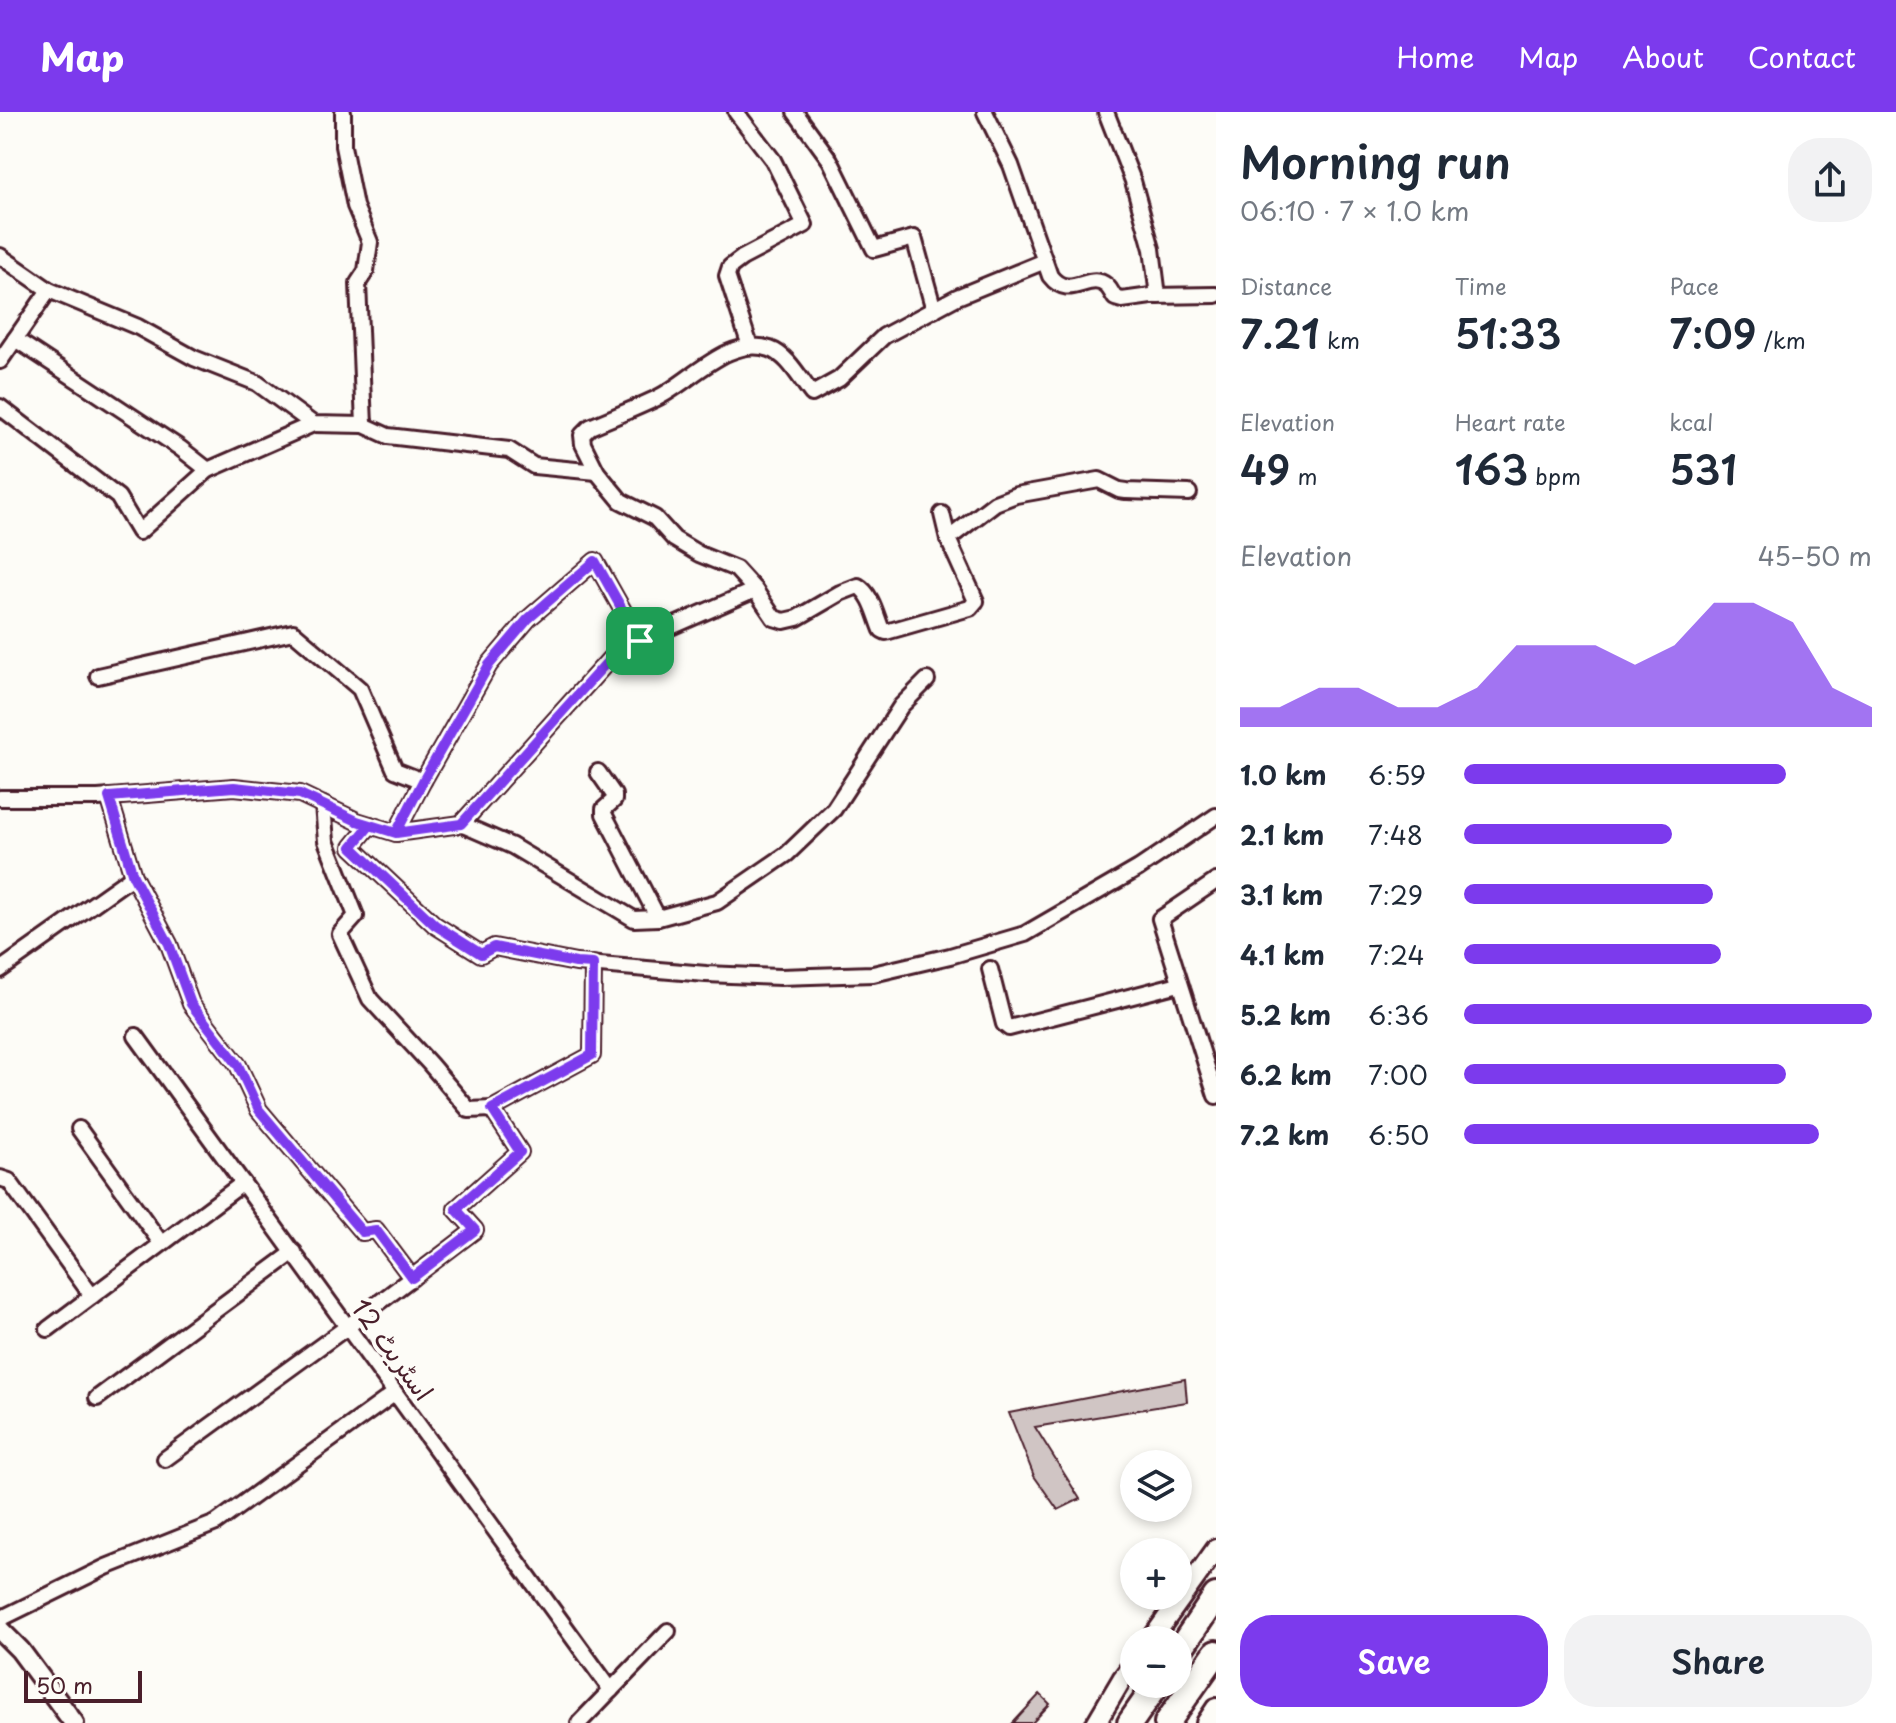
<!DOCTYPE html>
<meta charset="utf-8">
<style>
:root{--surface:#fff;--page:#f2f2f3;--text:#1f2937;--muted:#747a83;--accent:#7c3aed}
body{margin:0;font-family:"Playpen Sans","Playpen Sans Arabic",sans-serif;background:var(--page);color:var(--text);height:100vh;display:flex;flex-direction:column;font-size:30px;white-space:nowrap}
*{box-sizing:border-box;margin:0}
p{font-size:26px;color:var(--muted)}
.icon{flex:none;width:44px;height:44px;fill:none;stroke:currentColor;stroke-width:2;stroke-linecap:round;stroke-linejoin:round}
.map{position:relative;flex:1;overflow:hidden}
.sheet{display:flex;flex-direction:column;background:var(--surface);width:680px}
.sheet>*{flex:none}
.buttons{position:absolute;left:1120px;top:1338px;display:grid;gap:16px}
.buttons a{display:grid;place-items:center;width:72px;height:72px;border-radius:50%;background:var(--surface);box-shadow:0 4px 12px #0003;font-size:40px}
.scale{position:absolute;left:24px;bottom:20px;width:118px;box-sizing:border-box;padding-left:8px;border:4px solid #4a1f2b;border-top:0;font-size:22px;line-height:28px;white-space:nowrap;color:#4a1f2b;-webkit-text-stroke:6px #fdfcf7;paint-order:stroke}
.pin{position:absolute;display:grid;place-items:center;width:68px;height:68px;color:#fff;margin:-34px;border-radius:16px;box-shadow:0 4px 12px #0006}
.round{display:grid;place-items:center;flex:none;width:84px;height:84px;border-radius:32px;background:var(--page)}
.headline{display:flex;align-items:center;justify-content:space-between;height:136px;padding:0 24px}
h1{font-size:44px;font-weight:600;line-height:60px}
.figures{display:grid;grid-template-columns:repeat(3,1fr);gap:12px;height:136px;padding:8px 24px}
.figures div{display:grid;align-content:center}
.figures b{font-size:40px;font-weight:600}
.figures small{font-size:22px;font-weight:400}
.figures p{font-size:22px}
.chart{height:224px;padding:16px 24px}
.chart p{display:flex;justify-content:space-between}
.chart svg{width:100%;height:144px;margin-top:8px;fill:var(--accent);opacity:.7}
.cta{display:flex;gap:16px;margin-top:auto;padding:16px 24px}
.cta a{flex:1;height:92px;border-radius:32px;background:var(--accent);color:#fff;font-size:32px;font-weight:600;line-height:92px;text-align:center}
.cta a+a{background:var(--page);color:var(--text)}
ul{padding:0 24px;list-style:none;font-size:26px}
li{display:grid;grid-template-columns:128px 96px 1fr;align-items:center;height:60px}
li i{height:20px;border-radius:10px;background:var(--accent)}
header{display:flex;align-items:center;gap:48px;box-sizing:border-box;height:112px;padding:0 40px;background:var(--accent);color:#fff}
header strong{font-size:38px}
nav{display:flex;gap:44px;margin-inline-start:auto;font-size:28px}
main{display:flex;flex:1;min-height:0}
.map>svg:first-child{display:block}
</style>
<header>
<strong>Map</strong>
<nav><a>Home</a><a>Map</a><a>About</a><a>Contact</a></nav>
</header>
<main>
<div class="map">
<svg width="1216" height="1611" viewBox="0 0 1216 1611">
<rect width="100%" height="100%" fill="#fdfcf7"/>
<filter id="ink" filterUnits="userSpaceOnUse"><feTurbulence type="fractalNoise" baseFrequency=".0125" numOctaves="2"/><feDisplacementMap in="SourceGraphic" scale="16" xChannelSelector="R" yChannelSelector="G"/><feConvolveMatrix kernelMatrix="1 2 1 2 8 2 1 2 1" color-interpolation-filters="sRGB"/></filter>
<g filter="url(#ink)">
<g fill="#d0c5c4" stroke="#4a1f2b" stroke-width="2">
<path d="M1185 1267 1187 1290 1035 1315 1080 1387 1058 1398 1034 1364 1009 1301Z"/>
<path d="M1040 1582 1050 1592 1032 1611H1013Z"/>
</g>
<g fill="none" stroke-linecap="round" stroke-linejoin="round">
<g stroke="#4a1f2b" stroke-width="20">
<g id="minor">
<path d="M343 0V34L355 94 370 130 366 159 358 171 364 313"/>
<path d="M736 0 773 48 805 113 742 146 730 155 727 164 750 234"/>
<path d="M795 0 830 48 874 137 914 126 934 198"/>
<path d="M985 0 1011 53 1050 164C1070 190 1089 158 1107 174 1111 178 1112 182 1115 186L1122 188 1151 184 1216 183"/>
<path d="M1106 0 1133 69 1152 137 1158 184"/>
<path d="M0 144 49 178 138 215 194 246 257 271 313 312 364 313 388 324 509 338 534 354 597 360"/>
<path d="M15 227 180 336 208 358 313 312"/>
<path d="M0 249 49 178"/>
<path d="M0 295 118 385 139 420 208 358"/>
<path d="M942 402 948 427 976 489 970 496 886 520 882 518C876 504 872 482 858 474L840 481 797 506 784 509 774 506 755 478 736 457 699 442 674 427 655 406 621 389 597 360 583 332 582 323 590 315C613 305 637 296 659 285 691 269 730 223 770 237 788 243 800 267 812 282L839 267 884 224 957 185 1045 149"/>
<path d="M948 427 995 391 1016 383 1099 368 1119 378 1126 379 1189 381"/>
<path d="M98 564 293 520 360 577 395 658 423 669 396 721"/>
<path d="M598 660 614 683V688L604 697V702L658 806"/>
<path d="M423 669 489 553 528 507 595 449 640 529"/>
<path d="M109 685 133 764 169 832 191 892 238 953 259 998 362 1120 376 1118 412 1166"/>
<path d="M0 686H98L234 675 300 682 357 709 396 721 461 712 512 734 634 807 658 806 717 790 787 742 834 697 901 594 927 568"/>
<path d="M323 693 326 729 356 804 340 822 370 887 430 952 469 998 492 997"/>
<path d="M461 712 618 538 755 478"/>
<path d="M370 713 352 735 435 813 481 842 494 835 576 851 706 862 780 865 873 862 950 844 1025 822 1139 756 1216 704"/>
<path d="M1216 769 1160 807 1216 984"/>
<path d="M990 857 1004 912 1009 916 1179 872"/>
<path d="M0 858 133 764"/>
<path d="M136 924 611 1578"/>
<path d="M79 1017 161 1131"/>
<path d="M0 1066 9 1069 92 1184"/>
<path d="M48 1217 243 1071"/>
<path d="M97 1286 294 1140"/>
<path d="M165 1347 347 1215 475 1118 456 1097 520 1040 492 997 592 943 593 852"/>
<path d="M0 1507 106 1455 216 1411 395 1281"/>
<path d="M579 1611 668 1519"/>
</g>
</g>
<g stroke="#4a1f2b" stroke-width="24">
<g id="tertiary">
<path d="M0 1518 20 1538 74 1611"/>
<path d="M1151 1528 1216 1437"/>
<path d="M1096 1611 1122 1567 1134 1551"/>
<path d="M1206 1611 1216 1596"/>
</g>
</g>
<g stroke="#4a1f2b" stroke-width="30">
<g id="trunk">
<path d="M1178 1540 1216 1484"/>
<path d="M1130 1611 1157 1572"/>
<path d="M1167 1611 1216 1541"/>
</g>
</g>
<use href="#minor" stroke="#fdfcf7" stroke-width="14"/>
<use href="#tertiary" stroke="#fdfcf7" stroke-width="18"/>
<use href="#trunk" stroke="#fdfcf7" stroke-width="24"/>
</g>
</g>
<g fill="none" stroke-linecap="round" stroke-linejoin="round" filter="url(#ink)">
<g stroke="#fff" stroke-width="16">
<path id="route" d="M640 529 618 538 461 712 396 721 357 709 300 682 234 675 109 685 133 764 169 832 191 892 238 953 259 998 362 1120 376 1118 412 1166 475 1118 456 1097 520 1040 492 997 592 943 593 852 576 851 494 835 481 842 435 813 352 735 370 713 396 721 423 669 489 553 528 507 595 449 640 529"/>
</g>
<use href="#route" stroke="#7c3aed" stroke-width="10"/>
</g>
<g text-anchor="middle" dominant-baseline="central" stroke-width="8" stroke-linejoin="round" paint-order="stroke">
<g font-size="26" fill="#4a1f2b" stroke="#fdfcf7">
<text transform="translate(393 1237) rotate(54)">اسٹریٹ 12</text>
</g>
</g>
</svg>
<div class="buttons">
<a><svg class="icon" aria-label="layers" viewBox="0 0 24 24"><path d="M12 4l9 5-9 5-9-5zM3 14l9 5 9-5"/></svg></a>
<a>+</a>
<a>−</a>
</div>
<div class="scale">50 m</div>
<div class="pin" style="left:640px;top:529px;background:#1e9e55"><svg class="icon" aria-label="arrive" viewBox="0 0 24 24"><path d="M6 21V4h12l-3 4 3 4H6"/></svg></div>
</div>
<section class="sheet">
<div class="headline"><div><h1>Morning run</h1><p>06:10 · 7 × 1.0 km</p></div><a class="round"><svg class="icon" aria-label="share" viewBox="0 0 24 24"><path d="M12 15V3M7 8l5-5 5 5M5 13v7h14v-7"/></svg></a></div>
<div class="figures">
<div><p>Distance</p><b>7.21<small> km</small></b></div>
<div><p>Time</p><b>51:33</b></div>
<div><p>Pace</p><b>7:09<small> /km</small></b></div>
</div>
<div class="figures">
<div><p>Elevation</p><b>49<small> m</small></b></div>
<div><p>Heart rate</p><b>163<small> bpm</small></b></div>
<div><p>kcal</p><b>531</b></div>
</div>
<div class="chart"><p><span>Elevation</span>45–50 m</p>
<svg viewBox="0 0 160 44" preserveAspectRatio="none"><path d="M0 44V38L10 38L20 32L30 32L40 38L50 38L60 32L70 19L80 19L90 19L100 25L110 19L120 6L130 6L140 12L150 32L160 38V44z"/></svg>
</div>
<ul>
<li><b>1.0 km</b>6:59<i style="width:79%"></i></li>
<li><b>2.1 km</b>7:48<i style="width:51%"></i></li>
<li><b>3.1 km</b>7:29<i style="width:61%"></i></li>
<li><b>4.1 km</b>7:24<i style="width:63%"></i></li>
<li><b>5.2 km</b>6:36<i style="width:100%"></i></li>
<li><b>6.2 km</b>7:00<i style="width:79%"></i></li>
<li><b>7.2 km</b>6:50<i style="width:87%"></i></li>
</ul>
<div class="cta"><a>Save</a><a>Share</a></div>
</section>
</main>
